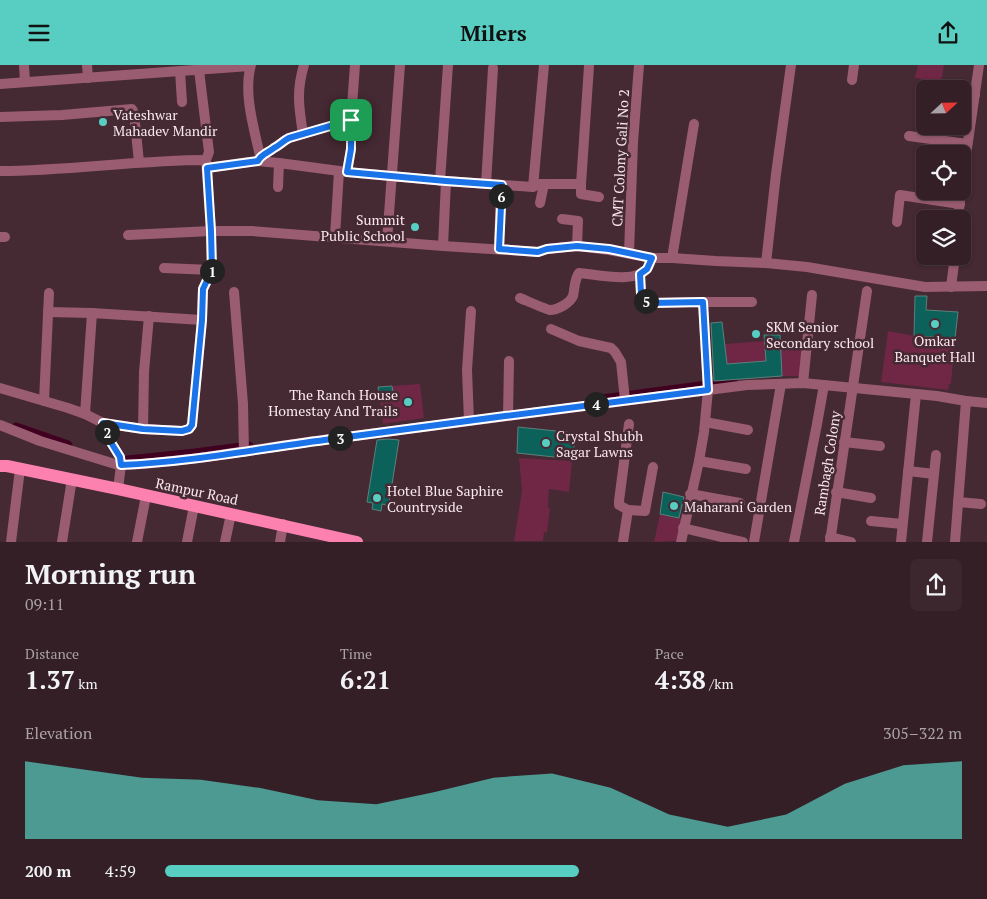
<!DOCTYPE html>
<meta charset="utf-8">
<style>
:root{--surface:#341f26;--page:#3c272e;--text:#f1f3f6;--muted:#a9a2a7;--line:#4e3d43;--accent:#57cec1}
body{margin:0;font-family:"PT Serif",serif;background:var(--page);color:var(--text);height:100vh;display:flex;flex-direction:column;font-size:19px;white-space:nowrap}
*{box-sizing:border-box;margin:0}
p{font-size:16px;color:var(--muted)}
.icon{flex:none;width:28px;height:28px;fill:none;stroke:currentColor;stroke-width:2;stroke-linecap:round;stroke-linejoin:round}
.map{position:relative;height:477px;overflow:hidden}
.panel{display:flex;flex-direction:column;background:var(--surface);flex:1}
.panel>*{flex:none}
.needle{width:32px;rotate:68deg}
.tools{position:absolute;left:916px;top:15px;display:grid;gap:10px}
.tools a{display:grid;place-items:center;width:55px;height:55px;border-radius:8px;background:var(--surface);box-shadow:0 1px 4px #0004,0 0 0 1px var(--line);font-size:25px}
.pin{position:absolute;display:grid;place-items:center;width:42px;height:42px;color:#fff;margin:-21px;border-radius:10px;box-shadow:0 2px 8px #0006}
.km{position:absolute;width:25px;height:25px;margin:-12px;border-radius:50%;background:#222;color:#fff;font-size:14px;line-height:25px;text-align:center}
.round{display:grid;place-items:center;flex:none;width:52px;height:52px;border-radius:8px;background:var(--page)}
.overview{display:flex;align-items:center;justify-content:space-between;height:85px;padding:0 25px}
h1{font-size:28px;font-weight:700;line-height:38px}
.stats{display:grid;grid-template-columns:repeat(3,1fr);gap:8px;height:85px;padding:5px 25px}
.stats div{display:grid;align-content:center}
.stats b{font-size:25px;font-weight:700}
.stats small{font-size:14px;font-weight:400}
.stats p{font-size:14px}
.chart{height:140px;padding:10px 25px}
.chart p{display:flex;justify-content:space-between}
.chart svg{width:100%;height:90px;margin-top:5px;fill:var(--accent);opacity:.7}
ul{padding:0 25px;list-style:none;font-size:16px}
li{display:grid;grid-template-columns:80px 60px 1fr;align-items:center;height:38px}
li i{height:12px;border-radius:6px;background:var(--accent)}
header{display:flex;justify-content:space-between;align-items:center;height:65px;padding:0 25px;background:var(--accent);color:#111;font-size:22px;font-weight:700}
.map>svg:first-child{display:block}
</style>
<header><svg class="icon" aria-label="menu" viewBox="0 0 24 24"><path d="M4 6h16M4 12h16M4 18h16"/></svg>Milers<svg class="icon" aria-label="share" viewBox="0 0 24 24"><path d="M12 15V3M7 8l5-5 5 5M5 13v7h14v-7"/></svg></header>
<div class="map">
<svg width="987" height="477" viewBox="0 0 987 477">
<rect width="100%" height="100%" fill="#452933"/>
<g fill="#702645">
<path d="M918 0H944L941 18 915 13Z"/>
<path d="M888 266 914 271 955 273 951 319H949L948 325 881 317Z"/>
<path d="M765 276 766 296 727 299 724 279Z"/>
<path d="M780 280 803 281 800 311H782Z"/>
<path d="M420 319 424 353 383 359 380 335 394 333 392 321Z"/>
<path d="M519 393 572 396 569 427 549 424 548 442 550 443 547 468 544 467 543 476H514L522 426Z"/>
<path d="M660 449 683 454 676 476 654 477Z"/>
</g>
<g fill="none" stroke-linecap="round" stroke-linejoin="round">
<g stroke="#40001f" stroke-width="9">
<path d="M602 334 715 319 733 317"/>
<path d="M16 362 68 380"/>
<path d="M128 395 195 388 249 381"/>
</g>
</g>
<g fill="#0c625b" stroke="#5b817c">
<path d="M915 231H927L926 245 958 247 955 273 914 271Z"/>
<path d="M722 257 727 299 766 296 764 270H780L782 311 714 316 711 258Z"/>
<path d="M392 321 394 333 380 335 378 322Z"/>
<path d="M518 362 575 368 573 394 517 388Z"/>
<path d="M388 374 399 375 389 438H387L386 440 382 439 381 446 372 444 373 438 367 437 377 375Z"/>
<path d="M663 427 684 432 679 453 660 449Z"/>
</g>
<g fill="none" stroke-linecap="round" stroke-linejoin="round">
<g stroke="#995c71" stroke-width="10">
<path d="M24 0 25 17"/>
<path d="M87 0 88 13"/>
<path d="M251 0C243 28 254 63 260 91"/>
<path d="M589 1 581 119V129L599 132"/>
<path d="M199 5 209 87 206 95"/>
<path d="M180 6 182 37"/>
<path d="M852 15 854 0"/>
<path d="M0 19 250 1"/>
<path d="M962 28 975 30"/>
<path d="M0 52 62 50 132 44 134 48 139 97"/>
<path d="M303 69C299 43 296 26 304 0"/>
<path d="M909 71 967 79"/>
<path d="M257 96C261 89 268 88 274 83 279 80 283 76 289 73L351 55"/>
<path d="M207 103 257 96 279 98 347 107 446 116 533 122 538 119H581"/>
<path d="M0 106C69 106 137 95 206 95L211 166 212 205 203 224 202 255 192 360 189 364 182 366 143 364 103 358 85 349 68 343 0 323"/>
<path d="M347 107 351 84V55L355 0"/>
<path d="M440 116 448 0"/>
<path d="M962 118 979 0"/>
<path d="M486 119 493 3"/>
<path d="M278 122 279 98"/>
<path d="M533 122 544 0"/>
<path d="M540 138 544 119"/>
<path d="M562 154 578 156 577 181"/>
<path d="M958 154 961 126"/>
<path d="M897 157 900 130 960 139"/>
<path d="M128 170 211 166H252L443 181 538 187 547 184 577 181 609 185 652 193H672L716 196 766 198 807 202 925 222 987 221"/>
<path d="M335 171 339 106"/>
<path d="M0 172H5"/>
<path d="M387 176 400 0"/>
<path d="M443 181 446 116"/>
<path d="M499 184 501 120"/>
<path d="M629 188 633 77 639 0"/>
<path d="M672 193 694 59"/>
<path d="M766 198 776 109 791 0"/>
<path d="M164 203 212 205"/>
<path d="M640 209 641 229 643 235 651 238 703 237 708 325 704 367 699 396 681 477"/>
<path d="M951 222 955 191"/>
<path d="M234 227 243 339 244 387"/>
<path d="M520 233C525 235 545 244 550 245 558 245 570 238 573 231 575 223 574 215 579 208 595 209 635 219 647 204 649 202 650 196 652 193"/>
<path d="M703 237H752"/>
<path d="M48 247 92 248"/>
<path d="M551 264 579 276 611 283 615 287 621 297 625 335"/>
<path d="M803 318 812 230"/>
<path d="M44 336 49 228"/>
<path d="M85 349 92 248 202 255"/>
<path d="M508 351 509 296"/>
<path d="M469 356 467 305 471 246"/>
<path d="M705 357 748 365"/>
<path d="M103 358 112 379 120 392 121 400 118 424"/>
<path d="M0 360 40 376 115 399 121 400 144 399 199 393 308 377 747 320 803 318 937 331 966 336 987 338"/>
<path d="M143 364 144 307 149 251"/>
<path d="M844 377 880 381"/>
<path d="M699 396 746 404"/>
<path d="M908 406 934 409"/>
<path d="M836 427 871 433"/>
<path d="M690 429 740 438"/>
<path d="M958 437 981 439"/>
<path d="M628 445 645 446 653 402"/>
<path d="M871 456 902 459"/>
<path d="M683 463 743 477"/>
<path d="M830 472 851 477"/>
<path d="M11 477 20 404"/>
<path d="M62 477 72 414"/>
<path d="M137 477 146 431"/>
<path d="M187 477 194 441"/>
<path d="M225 477 231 449"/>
<path d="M280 477 283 459"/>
<path d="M623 477 628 445 619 440V436L629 359"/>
<path d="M754 477 781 319"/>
<path d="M794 477 817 359 824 320"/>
<path d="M830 477 867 226"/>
<path d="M901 477 916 329"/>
<path d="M927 477 936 390"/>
<path d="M955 477 966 336"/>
</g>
<path stroke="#fd81af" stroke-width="12" d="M0 401H7L118 424 357 477"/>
</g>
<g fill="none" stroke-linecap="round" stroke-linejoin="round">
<g stroke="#fff" stroke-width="10">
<path id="route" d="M351 55V84L347 107 446 116 502 120 499 184 538 187 547 184 577 181 609 184 652 193 647 204 640 209 641 229 643 235 651 238 703 237 708 325C583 341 457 357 332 374 262 383 192 397 121 400L120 392 112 379 103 358 143 364 182 366 189 364 192 360 202 255 203 224 212 205 211 166 207 103 258 96C261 89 268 88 274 83 280 80 283 76 289 73Z"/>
</g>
<use href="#route" stroke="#1a73e8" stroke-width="6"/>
</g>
<g fill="#57cec1" stroke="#452933" stroke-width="2">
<circle cx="103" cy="57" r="5"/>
<circle cx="415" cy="162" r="5"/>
<circle cx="935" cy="259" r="5"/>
<circle cx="756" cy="269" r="5"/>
<circle cx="408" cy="337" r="5"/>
<circle cx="546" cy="378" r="5"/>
<circle cx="377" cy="433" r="5"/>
<circle cx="674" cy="441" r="5"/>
</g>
<g text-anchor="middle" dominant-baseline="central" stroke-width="5" stroke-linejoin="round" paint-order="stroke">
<g font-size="14" fill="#fae7ed" stroke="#452933" text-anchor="start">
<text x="113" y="49">Vateshwar<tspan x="113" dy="16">Mahadev Mandir</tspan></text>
<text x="405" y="154" text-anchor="end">Summit<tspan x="405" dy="16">Public School</tspan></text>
<text x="766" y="261">SKM Senior<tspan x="766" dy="16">Secondary school</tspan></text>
<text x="935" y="275" text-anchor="middle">Omkar<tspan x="935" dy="16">Banquet Hall</tspan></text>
<text x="398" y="329" text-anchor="end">The Ranch House<tspan x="398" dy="16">Homestay And Trails</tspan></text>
<text x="556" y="370">Crystal Shubh<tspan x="556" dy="16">Sagar Lawns</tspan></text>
<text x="387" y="425">Hotel Blue Saphire<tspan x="387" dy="16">Countryside</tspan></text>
<text x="684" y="441">Maharani Garden</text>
</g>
<g font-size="14" fill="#fae7ed" stroke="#452933">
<text transform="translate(620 93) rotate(-87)">CMT Colony Gali No 2</text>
<text transform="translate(827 398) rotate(-81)">Rambagh Colony</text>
<text transform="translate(197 426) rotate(12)">Rampur Road</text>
</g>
</g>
</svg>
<div class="tools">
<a><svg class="needle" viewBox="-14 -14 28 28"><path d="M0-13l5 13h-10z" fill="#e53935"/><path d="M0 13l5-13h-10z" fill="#a9a2a7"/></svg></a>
<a><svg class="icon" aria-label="locate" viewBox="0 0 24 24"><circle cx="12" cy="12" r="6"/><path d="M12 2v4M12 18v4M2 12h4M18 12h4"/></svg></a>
<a><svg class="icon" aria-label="layers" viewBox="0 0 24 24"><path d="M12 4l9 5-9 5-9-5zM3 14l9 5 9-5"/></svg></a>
</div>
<div class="pin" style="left:351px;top:55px;background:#1e9e55"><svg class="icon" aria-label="arrive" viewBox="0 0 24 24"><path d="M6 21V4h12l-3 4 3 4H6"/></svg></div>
<b class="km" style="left:212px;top:206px">1</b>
<b class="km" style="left:107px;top:367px">2</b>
<b class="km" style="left:340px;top:373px">3</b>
<b class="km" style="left:596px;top:339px">4</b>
<b class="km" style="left:646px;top:236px">5</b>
<b class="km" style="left:501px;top:131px">6</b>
</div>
<section class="panel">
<div class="overview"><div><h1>Morning run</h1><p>09:11</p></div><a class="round"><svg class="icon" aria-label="share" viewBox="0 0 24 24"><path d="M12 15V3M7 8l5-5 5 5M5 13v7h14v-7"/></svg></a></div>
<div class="stats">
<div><p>Distance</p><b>1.37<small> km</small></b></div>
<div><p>Time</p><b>6:21</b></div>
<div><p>Pace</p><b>4:38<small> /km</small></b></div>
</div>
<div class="chart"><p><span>Elevation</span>305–322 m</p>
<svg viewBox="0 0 160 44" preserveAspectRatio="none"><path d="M0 44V6L10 10L20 14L30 15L40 19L50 25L60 27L70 21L80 14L90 12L100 19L110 32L120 38L130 32L140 17L150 8L160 6V44z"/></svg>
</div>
<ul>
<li><b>200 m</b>4:59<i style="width:52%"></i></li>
</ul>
</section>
